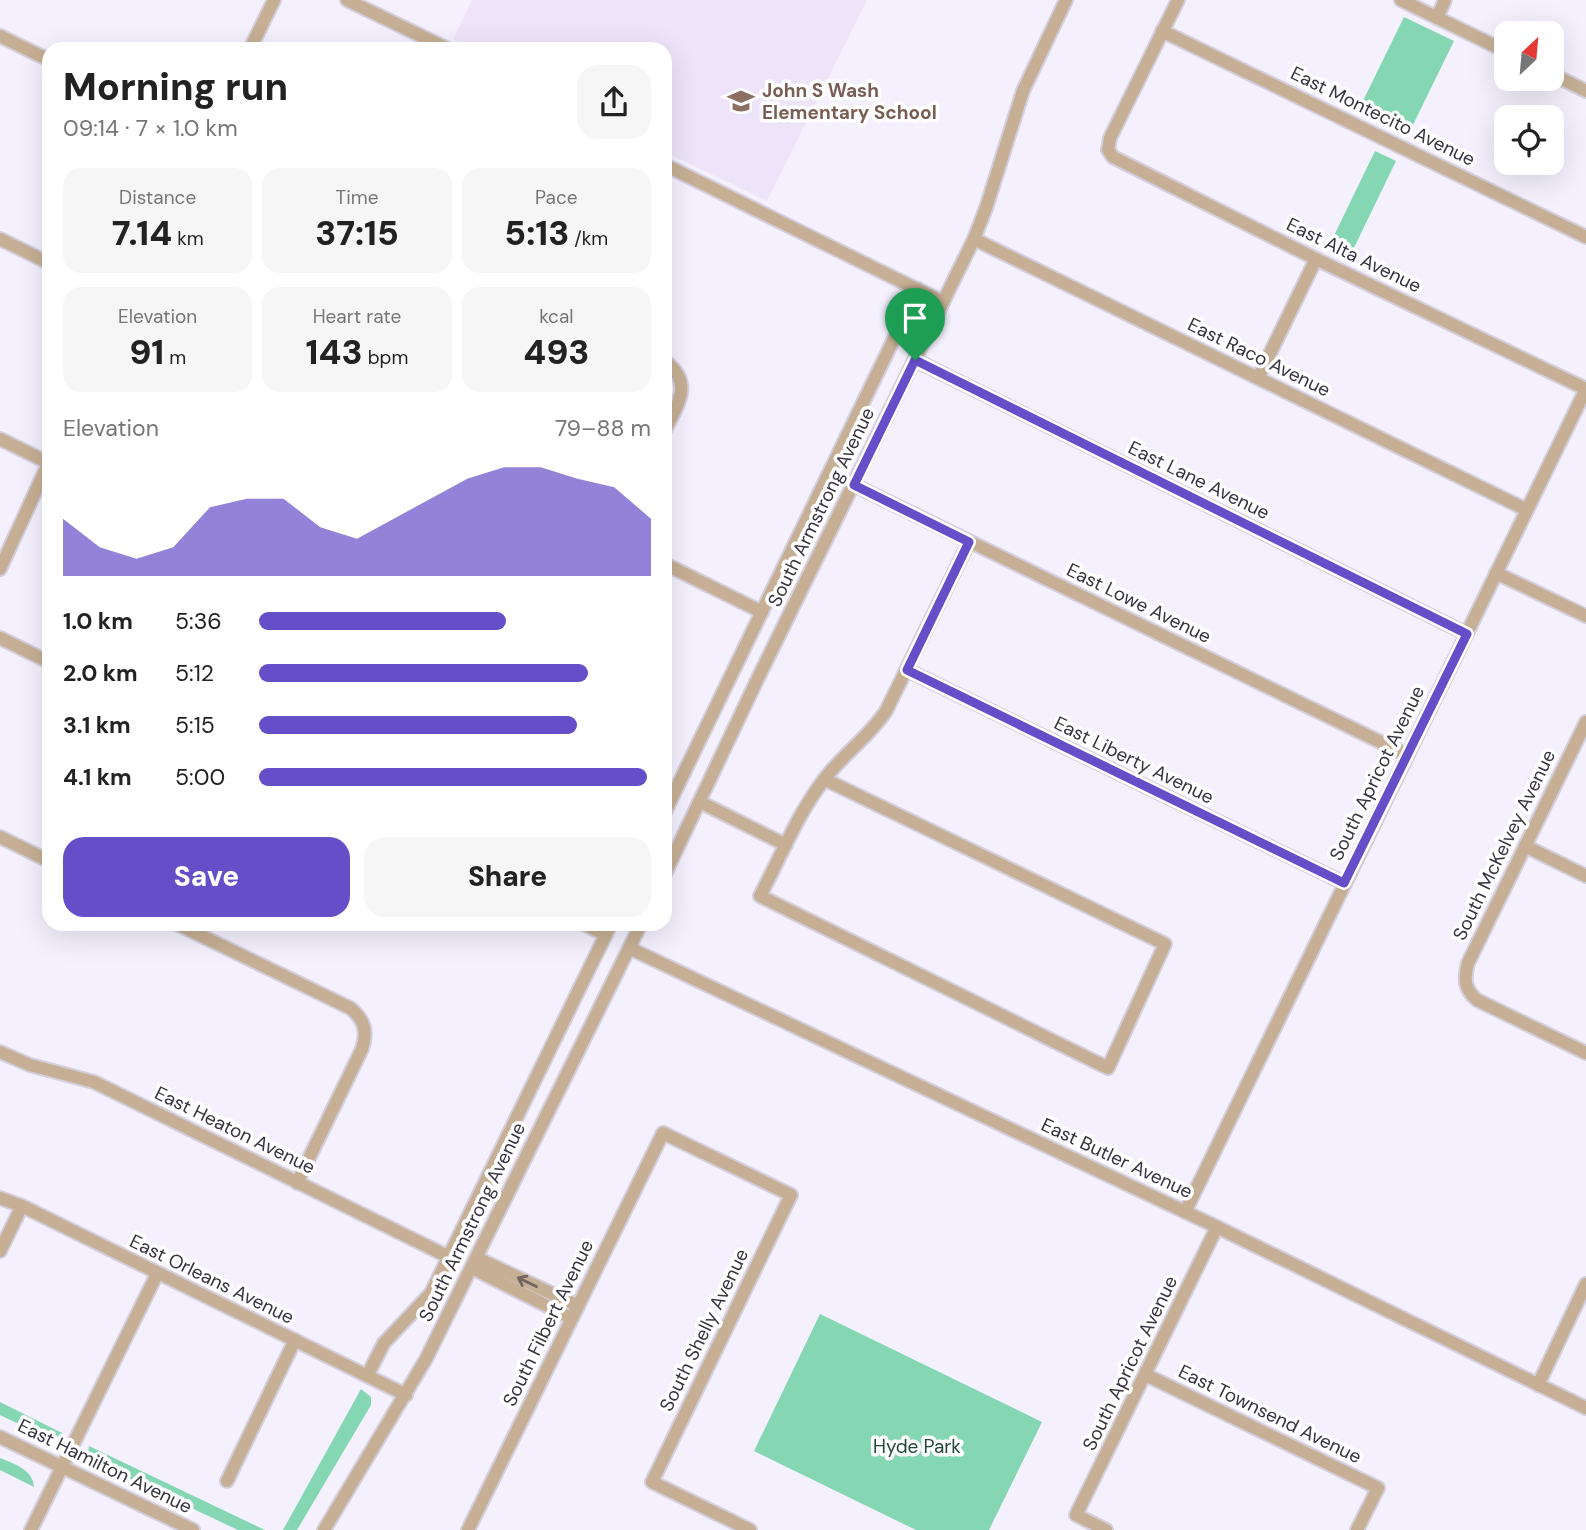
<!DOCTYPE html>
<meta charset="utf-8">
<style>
:root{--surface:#fff;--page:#f6f6f6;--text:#222;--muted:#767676;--accent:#654fc8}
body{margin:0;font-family:"DM Sans",sans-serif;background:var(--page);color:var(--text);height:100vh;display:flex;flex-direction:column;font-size:26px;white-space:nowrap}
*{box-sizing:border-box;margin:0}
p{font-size:23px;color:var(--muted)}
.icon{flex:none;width:38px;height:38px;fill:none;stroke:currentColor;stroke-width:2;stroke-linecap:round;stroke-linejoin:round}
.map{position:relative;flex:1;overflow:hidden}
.sheet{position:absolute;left:42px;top:42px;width:630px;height:889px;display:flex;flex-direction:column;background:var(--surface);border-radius:21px;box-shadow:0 7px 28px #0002}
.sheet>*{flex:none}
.needle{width:46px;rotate:26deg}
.fabs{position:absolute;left:1494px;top:21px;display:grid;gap:14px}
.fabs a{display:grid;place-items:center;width:70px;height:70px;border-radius:14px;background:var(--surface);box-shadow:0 7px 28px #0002;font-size:35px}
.pin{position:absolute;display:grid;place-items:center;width:60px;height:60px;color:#fff;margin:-72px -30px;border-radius:50% 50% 50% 0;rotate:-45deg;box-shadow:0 0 7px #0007}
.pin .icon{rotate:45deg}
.round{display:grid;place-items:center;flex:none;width:74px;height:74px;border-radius:21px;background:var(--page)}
.headline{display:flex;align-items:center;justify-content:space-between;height:119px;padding:0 21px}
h1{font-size:38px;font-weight:800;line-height:52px}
.figures{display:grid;grid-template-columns:repeat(3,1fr);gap:10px;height:119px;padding:7px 21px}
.figures div{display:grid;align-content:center;border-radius:18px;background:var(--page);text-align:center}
.figures b{font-size:35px;font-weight:800}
.figures small{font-size:19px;font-weight:400}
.figures p{font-size:19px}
.chart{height:196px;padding:14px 21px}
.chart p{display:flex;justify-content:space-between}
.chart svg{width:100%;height:126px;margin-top:7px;fill:var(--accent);opacity:.7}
.action{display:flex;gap:14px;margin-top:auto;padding:14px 21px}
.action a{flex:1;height:80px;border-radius:21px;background:var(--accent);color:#fff;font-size:28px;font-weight:800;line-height:80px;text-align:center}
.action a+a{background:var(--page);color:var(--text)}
ul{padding:0 21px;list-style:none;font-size:23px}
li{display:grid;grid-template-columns:112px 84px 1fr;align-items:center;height:52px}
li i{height:18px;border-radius:9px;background:var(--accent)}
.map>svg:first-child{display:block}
</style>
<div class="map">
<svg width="1586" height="1530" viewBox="0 0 1586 1530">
<rect width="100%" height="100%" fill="#f4f0fe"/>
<path fill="#ede4f9" d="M472 0H867L767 201 665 152V49H474L453 39Z"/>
<g fill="#84d7b2">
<path d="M1404 17 1454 41 1407 137 1357 113Z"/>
<path d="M1375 151 1396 161 1349 258 1328 248Z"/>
<path d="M820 1314 1042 1422 989 1530H916L754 1451Z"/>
<path d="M361 1389 371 1397V1405L297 1530H283Z"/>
<path d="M0 1402 62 1433H63L52 1440 0 1415Z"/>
<path d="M89 1446 265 1530H238L94 1462 88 1453Z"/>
<path d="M0 1458C14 1464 33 1469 34 1487L0 1470Z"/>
</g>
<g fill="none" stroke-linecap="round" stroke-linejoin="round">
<g stroke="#d2cedc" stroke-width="16">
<g id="minor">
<path d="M347 0 448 49"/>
<path d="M1178 0 1110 138 1108 150 1113 157 1316 259 1586 389"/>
<path d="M1401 0 1507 52"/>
<path d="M1437 18 1445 0"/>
<path d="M1162 31 1586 237"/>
<path d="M0 36 49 60"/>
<path d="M250 49 274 0"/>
<path d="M1552 74 1586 91"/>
<path d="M665 165 943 302"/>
<path d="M0 239 49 263"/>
<path d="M974 239 1527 510"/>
<path d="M915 360 1467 634"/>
<path d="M665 361C694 383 678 404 665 430"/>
<path d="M1258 378 1316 259"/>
<path d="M0 439 49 463"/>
<path d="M854 485 1407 755"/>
<path d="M665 564 762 612"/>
<path d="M0 569 49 462"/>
<path d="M1496 573 1586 616"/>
<path d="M0 638 49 662"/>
<path d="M907 670 1344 883"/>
<path d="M1586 722 1468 963C1464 979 1464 989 1477 1000L1586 1053"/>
<path d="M824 779 1165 944 1108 1068 760 896C780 858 797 815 823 781 842 755 868 738 886 711L969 542"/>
<path d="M700 802 786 845"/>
<path d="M665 812 918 289"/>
<path d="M0 837 49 861"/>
<path d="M1525 846 1586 876"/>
<path d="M665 874 759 676 974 239 986 208 1023 91 1066 0"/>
<path d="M177 924 350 1008C364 1019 368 1031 362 1049L297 1183"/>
<path d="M584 924 606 935"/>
<path d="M629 948 1217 1227 1586 1408"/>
<path d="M0 1052 30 1065 94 1082 449 1257"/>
<path d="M0 1198 22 1206 406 1395"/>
<path d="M1185 1212 1586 389"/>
<path d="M0 1251 22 1206"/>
<path d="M477 1258 578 1306"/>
<path d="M472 1268 571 1318"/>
<path d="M1146 1375 1378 1488 1357 1530"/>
<path d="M367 1376 384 1343 431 1293 611 924"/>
<path d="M1538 1385 1586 1284"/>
<path d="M0 1437 193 1530"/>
<path d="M227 1481 295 1340"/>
<path d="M31 1530 157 1274"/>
<path d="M324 1530 426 1359 641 924"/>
<path d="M468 1530 663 1133 791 1195 652 1482 750 1530"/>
<path d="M1106 1530 1076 1515 1217 1227"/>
</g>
</g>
<use href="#minor" stroke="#c6af94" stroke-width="12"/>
</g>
<defs><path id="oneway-shaft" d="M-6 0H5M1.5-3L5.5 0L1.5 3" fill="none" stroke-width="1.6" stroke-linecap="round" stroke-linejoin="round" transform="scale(1.75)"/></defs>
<use stroke="#706561" href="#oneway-shaft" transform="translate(527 1282) rotate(-154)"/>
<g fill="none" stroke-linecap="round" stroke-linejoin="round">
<g stroke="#fff" stroke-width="14">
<path id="route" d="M915 360 1467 634 1344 883 907 670 969 542 854 485Z"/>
</g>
<use href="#route" stroke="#654fc8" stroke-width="9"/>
</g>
<defs>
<g id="school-bare" transform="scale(2.1)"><path d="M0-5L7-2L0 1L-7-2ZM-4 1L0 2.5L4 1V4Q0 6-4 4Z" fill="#8d6e63" stroke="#fff" stroke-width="2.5" paint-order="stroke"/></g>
</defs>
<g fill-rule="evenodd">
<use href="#school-bare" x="741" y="101"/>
</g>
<g text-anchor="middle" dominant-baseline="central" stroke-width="7" stroke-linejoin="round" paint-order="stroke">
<g font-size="19" font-weight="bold" fill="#785e54" stroke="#fff" text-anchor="start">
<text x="762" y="90">John S Wash<tspan x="762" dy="22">Elementary School</tspan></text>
</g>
<g font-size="19" fill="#37333f" stroke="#fff">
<text transform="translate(1383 116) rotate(26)">East Montecito Avenue</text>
<text transform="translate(1354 255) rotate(26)">East Alta Avenue</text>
<text transform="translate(1259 357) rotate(26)">East Raco Avenue</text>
<text transform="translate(1199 480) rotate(26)">East Lane Avenue</text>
<text transform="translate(821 507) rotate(-64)">South Armstrong Avenue</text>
<text transform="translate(1139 603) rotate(26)">East Lowe Avenue</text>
<text transform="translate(1134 760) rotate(26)">East Liberty Avenue</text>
<text transform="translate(1377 773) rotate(-64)">South Apricot Avenue</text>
<text transform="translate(1504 845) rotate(-64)">South McKelvey Avenue</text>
<text transform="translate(235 1130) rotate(26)">East Heaton Avenue</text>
<text transform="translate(1117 1158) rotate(25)">East Butler Avenue</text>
<text transform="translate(472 1222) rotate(-64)">South Armstrong Avenue</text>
<text transform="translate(212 1279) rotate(26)">East Orleans Avenue</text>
<text transform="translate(548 1323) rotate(-64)">South Filbert Avenue</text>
<text transform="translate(704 1330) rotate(-64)">South Shelly Avenue</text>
<text transform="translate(1130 1363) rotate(-64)">South Apricot Avenue</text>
<text transform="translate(1270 1414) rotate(26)">East Townsend Avenue</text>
<text transform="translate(105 1466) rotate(26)">East Hamilton Avenue</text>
</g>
<g font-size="19" fill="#204736" stroke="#fff">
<text x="917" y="1446">Hyde Park</text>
</g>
</g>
</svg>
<div class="fabs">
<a><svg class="needle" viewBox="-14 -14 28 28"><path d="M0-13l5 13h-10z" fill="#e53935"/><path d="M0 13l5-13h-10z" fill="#767676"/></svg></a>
<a><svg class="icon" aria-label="locate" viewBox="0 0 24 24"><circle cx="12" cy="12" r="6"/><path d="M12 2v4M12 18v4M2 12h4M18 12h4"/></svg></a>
</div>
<div class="pin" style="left:915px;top:360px;background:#1e9e55"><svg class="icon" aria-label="arrive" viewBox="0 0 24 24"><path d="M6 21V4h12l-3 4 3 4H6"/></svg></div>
<section class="sheet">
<div class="headline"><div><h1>Morning run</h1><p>09:14 · 7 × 1.0 km</p></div><a class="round"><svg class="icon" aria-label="share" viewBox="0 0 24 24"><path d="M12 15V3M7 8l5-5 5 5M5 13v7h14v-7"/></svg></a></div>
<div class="figures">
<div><p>Distance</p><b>7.14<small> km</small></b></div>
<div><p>Time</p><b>37:15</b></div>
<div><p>Pace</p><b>5:13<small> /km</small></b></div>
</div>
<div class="figures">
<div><p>Elevation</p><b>91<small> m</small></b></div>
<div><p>Heart rate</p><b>143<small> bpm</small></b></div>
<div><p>kcal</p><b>493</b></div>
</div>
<div class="chart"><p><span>Elevation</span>79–88 m</p>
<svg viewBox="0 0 160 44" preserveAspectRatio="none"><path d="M0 44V24L10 34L20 38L30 34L40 20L50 17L60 17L70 27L80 31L90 24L100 17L110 10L120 6L130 6L140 10L150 13L160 24V44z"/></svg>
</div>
<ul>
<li><b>1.0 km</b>5:36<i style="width:63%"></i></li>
<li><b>2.0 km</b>5:12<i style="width:84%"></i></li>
<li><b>3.1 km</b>5:15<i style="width:81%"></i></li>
<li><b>4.1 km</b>5:00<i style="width:99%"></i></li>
</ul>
<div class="action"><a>Save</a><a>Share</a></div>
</section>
</div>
